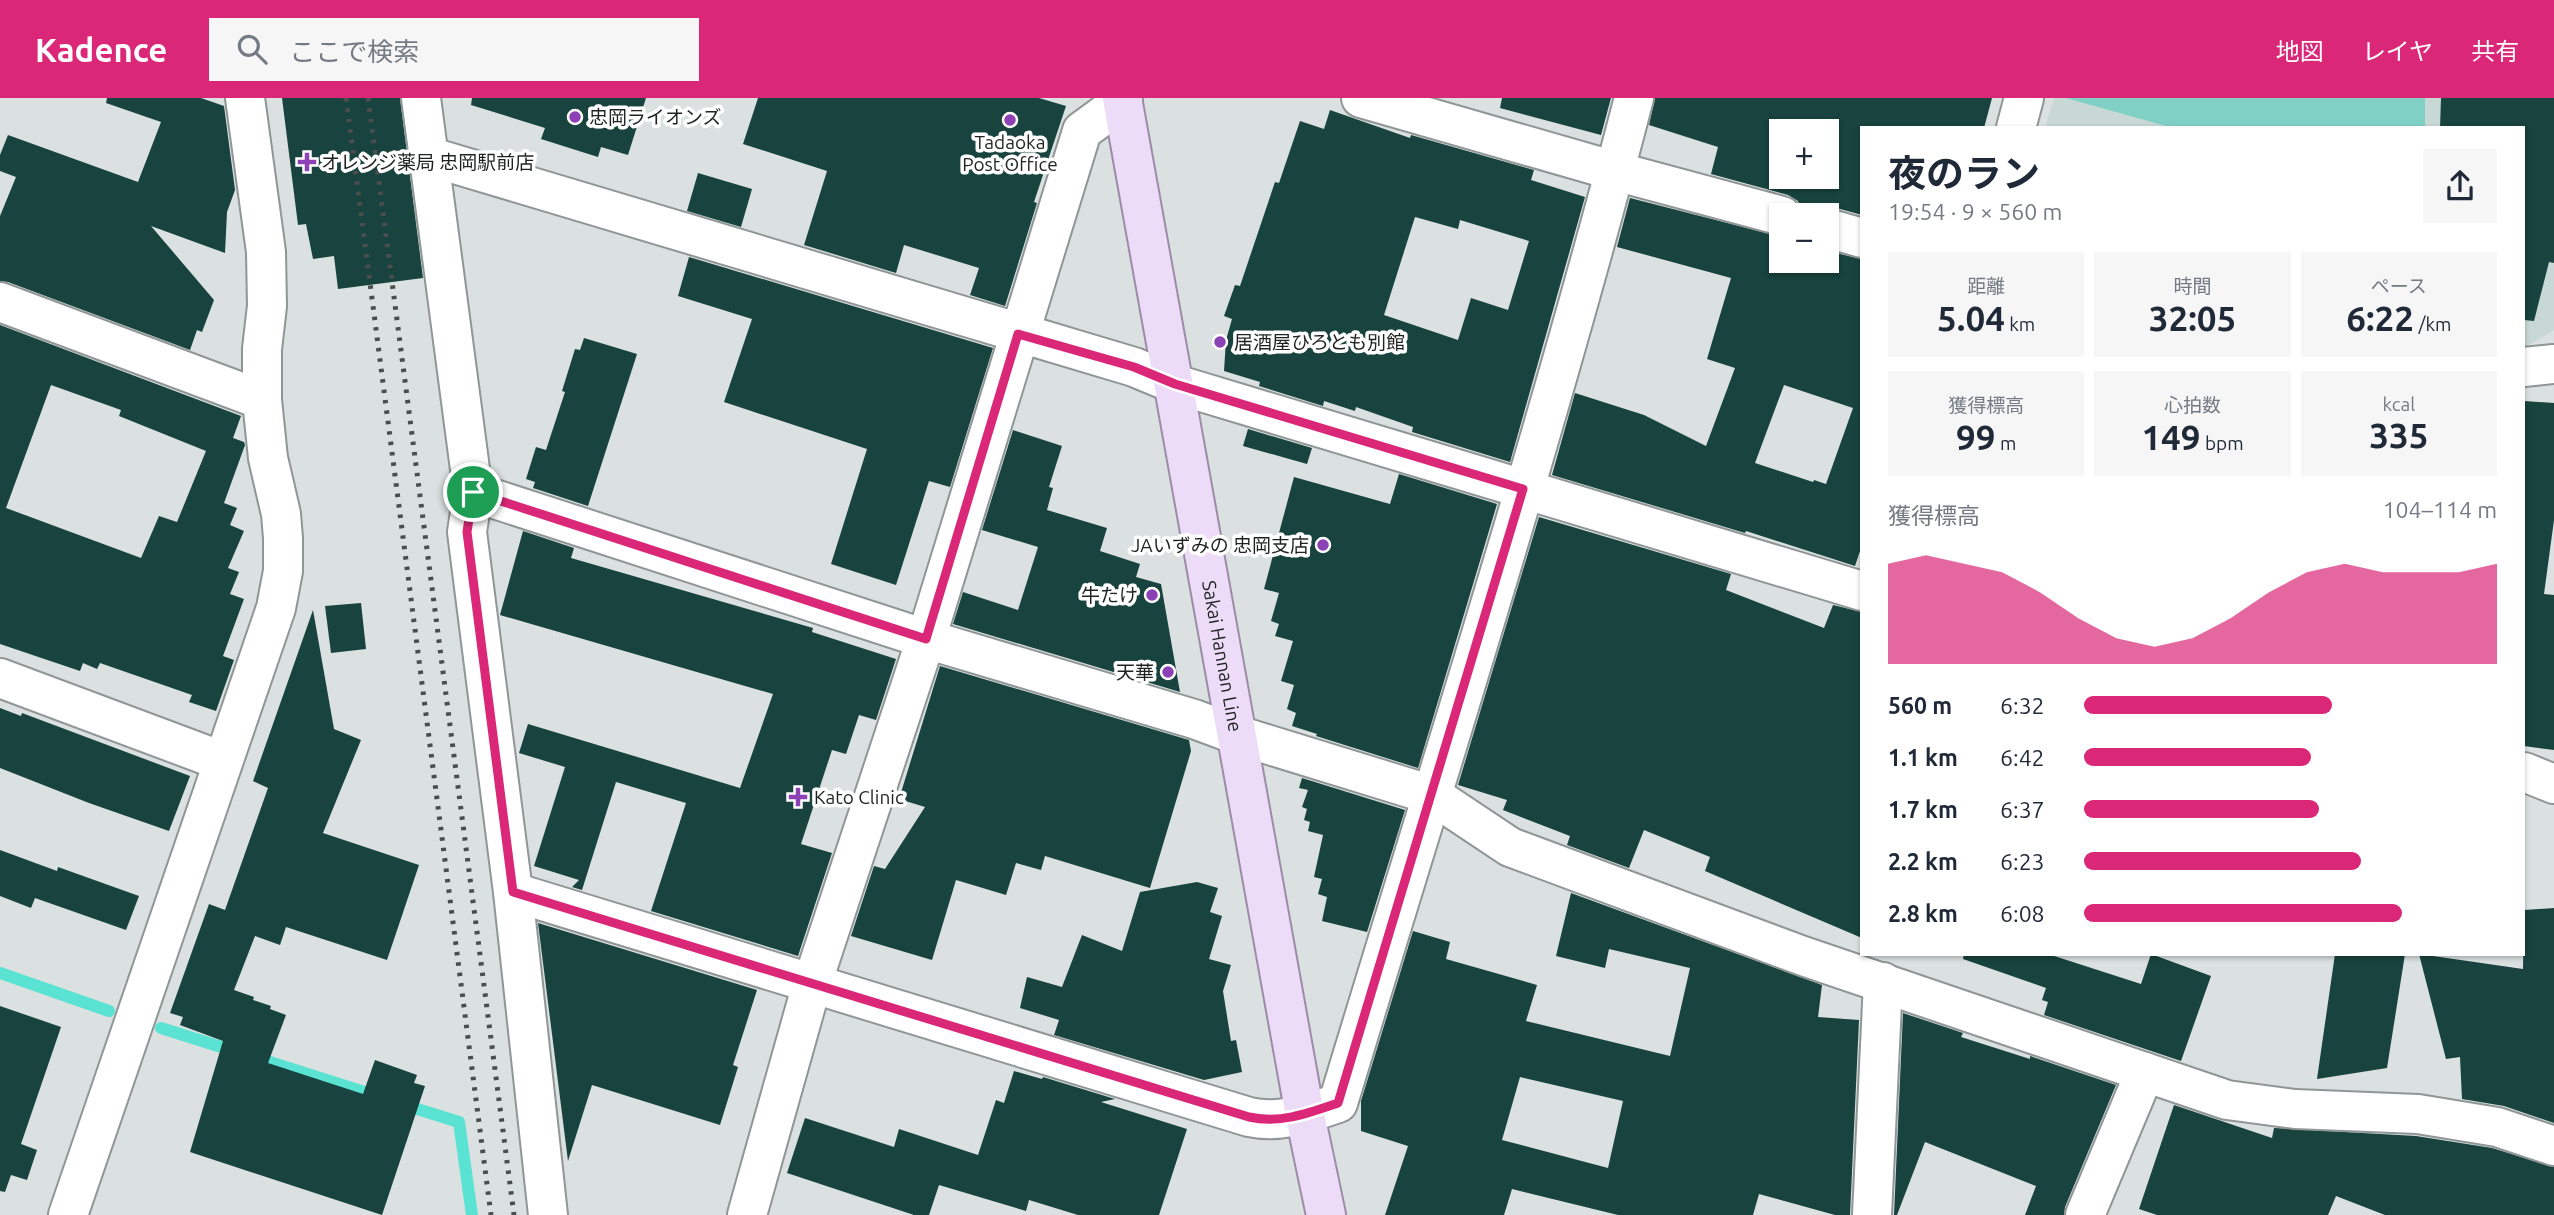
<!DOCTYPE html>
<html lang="ja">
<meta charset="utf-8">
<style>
:root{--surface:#fff;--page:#f6f6f7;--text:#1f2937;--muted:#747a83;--accent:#db2777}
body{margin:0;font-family:Ubuntu,"Noto Sans JP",sans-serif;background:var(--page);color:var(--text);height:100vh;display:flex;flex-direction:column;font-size:26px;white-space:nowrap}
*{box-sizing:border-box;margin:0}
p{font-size:23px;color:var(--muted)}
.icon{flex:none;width:38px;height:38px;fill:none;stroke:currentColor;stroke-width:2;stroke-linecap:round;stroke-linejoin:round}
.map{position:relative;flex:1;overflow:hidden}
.panel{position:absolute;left:1860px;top:28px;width:665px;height:830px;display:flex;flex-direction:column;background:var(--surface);border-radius:0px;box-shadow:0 2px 5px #0004}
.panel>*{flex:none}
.controls{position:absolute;left:1769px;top:21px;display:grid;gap:14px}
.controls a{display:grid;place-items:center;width:70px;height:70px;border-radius:0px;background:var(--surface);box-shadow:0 2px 5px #0004;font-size:35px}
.pin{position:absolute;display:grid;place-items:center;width:60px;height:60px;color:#fff;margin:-30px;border:4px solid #fff;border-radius:50%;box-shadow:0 2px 7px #0007}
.round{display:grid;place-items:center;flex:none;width:74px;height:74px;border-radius:0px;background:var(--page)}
.headline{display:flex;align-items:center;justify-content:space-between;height:119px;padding:0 28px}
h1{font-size:38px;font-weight:700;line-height:52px}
.stats{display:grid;grid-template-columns:repeat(3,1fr);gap:10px;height:119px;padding:7px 28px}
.stats div{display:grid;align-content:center;border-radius:0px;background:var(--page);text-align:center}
.stats b{font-size:35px;font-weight:700}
.stats small{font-size:19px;font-weight:400}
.stats p{font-size:19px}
.chart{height:196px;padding:14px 28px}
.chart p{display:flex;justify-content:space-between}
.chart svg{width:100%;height:126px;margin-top:7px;fill:var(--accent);opacity:.7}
ul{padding:0 28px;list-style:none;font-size:23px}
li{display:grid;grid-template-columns:112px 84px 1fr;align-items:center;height:52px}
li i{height:18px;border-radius:9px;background:var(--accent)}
header{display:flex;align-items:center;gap:42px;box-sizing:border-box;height:98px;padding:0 35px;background:var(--accent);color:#fff}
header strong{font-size:33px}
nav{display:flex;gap:38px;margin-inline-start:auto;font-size:24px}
.search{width:490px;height:63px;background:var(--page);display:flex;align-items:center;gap:18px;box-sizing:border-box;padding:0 24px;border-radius:0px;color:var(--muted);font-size:26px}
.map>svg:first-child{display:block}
</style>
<header>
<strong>Kadence</strong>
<div class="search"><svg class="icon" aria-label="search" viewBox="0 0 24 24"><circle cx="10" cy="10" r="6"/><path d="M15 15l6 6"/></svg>ここで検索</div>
<nav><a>地図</a><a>レイヤ</a><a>共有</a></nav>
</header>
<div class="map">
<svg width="2554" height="1117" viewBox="0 0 2554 1117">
<rect width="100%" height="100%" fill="#dae1e0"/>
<path fill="#c7d8d5" d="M2054 0H2554V232L2524 250V30H2045Z"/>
<path fill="#81d0c5" d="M2066 0H2425V30H2173Z"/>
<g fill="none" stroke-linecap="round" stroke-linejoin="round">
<g stroke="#5ae2d3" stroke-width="12">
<path d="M0 875 109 913"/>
<path d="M161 930 237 954"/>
<path d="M254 959 377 998"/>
<path d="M401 1006 459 1024 472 1117"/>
</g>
</g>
<g fill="#18433e" fill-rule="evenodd">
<path d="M107 0H201L224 8 235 92 227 114 225 155 151 128 214 202 202 234 197 232 190 252 8 184 0 183V118L16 79 0 73V57L8 37 138 84 161 24 106 5Z"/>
<path d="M282 0H400L423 180 338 191 334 158 313 161 306 126 298 127Z"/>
<path d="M472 0H646L628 57 601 49 598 59 541 41 545 30 471 7Z"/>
<path d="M758 0H1039L1066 8 1034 104 1037 105 1005 208 970 197 979 170 904 147 896 175 804 147 827 73 743 46Z"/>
<path d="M1502 0H1611L1601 37 1500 10Z"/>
<path d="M1655 0H1992L1984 30H1862V117L1833 109H1822L1810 117H1803L1798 103 1788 97 1711 76 1718 49 1649 27ZM1782 33H1827V79H1782Z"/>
<path d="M2441 0H2554V165L2549 164 2534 223 2524 222V30H2440Z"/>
<path d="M1330 12 1410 40 1411 37 1534 72 1531 82 1585 99 1510 364 1412 334 1413 329 1356 309 1355 313 1324 303 1323 308 1259 288 1260 284 1224 273 1226 242 1232 221 1224 218 1235 187 1240 188 1275 84 1279 85 1300 23 1324 31ZM1415 119 1458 131 1460 122 1529 143 1508 212 1471 200 1458 242 1384 217Z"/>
<path d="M698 75 752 91 741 129 687 113Z"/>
<path d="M1630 100 1782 139V163H1827V153L1862 161V447L1855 468 1746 433 1745 435 1552 377 1575 295 1644 317 1706 348 1735 270 1707 261 1731 180 1617 149ZM1784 287 1853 310 1826 386 1814 382 1813 384 1755 365Z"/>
<path d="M689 159 993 250 950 389 929 383 896 487 831 466 867 351 724 304 752 221 678 198Z"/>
<path d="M0 227 241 318 233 340 244 344 245 347 224 405 237 410 230 427 244 433 228 470 239 474 230 496 244 501 223 558 234 562 216 613 189 604 192 597 100 565 97 571 83 565 80 573 0 546ZM51 287 121 312 119 318 206 353 177 424 159 418 141 460 6 410Z"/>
<path d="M584 240 637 256 588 408 533 390 535 384 526 381 536 349 546 352 565 294 562 293 575 251 580 252Z"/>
<path d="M2524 303 2554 305V422L2544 496 2554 497V652L2524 648Z"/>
<path d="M1248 331 1312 350 1307 366 1243 348Z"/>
<path d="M1013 332 1062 348 1049 389 1053 390 1047 412 1107 430 1100 453 1140 466 1136 479 1161 486 1180 594 953 526 963 494 1018 512 1038 449 982 432Z"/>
<path d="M1399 376 1497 406 1418 670 1316 638 1317 636 1292 628 1296 615 1287 611 1294 587 1281 583 1293 543 1275 538 1279 526 1271 523 1279 495 1264 491 1294 379 1390 406Z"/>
<path d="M1539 419 1731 476 1726 492 1824 530 1833 507 1862 514V840L1705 773 1710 759 1644 732 1629 770 1567 747 1570 738 1503 712 1507 702 1458 687Z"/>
<path d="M523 433 574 450 571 460 813 530 812 534 896 561 876 622 859 617 846 656 832 652 801 746 832 755 798 858 651 813 686 705 616 684 582 792 572 789 579 782 534 768 565 669 519 655 528 626 740 690 773 596 500 517Z"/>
<path d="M361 505 366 551 331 555 325 508Z"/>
<path d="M313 512 334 631 361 642 323 735 419 767 387 862 286 829 280 847 255 838 234 892 254 899 253 902 271 908 270 911 286 917 268 965 363 996 375 962 417 977 414 985 425 988 382 1117 190 1054 223 943 180 927 183 919 170 915 209 806 225 812 268 690 253 683Z"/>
<path d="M940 568 1189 642 1191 653 1150 790 1045 758 1041 772 1016 765 1006 797 956 782 932 862 851 838 874 768 885 771 925 709 899 701Z"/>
<path d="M0 610 21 618 22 615 190 678 169 733 89 705 0 670Z"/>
<path d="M1302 680 1405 712 1367 834 1322 823 1327 799 1318 796 1322 781 1314 779 1323 737 1308 733 1310 724 1304 722 1307 711 1302 709 1308 692 1299 690Z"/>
<path d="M0 752 57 773 58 769 139 798 126 832 35 800 31 810 0 798Z"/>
<path d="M1197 784 1218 790 1210 814 1222 818 1209 861 1231 867 1223 893 1231 943 1236 942 1242 974 1204 982 1054 937 1059 922 1020 910 1027 879 1062 889 1082 837 1122 853 1140 794Z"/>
<path d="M1571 795 1822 887 1818 919 1859 922 1850 1117H1835L1759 1096 1753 1117H1618L1512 1091 1504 1117H1385L1408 1048 1361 1033V1003L1413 833 1450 844 1446 861 1537 887 1526 923 1670 958 1690 870 1609 851 1605 870 1556 858ZM1520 979 1623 1003 1608 1070 1502 1042Z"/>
<path d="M2554 810V1025L2504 1008 2462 1001 2460 959 2446 961 2419 856 2523 871 2524 812Z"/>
<path d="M538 825 757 892 733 967 738 969 720 1027 592 987 568 1063Z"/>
<path d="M1964 856H2048L2141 886 2151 856 2211 878 2181 963 2044 917 2048 904 2042 902 2046 890 1963 861Z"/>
<path d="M2335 856H2405L2387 970 2317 981Z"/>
<path d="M0 908 61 929 21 1046 37 1052 27 1082 11 1077 5 1094 0 1093Z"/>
<path d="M1903 915 1963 935 1961 939 2030 961V958L2116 987 2065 1109 2064 1117H2025L2036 1088 1925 1044 1897 1117H1894Z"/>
<path d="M1014 973 1042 981 1043 979 1115 1001 1101 1004 1187 1031 1159 1117H1078L1029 1102 1026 1113 939 1087 929 1117H914L787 1075 805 1020 894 1049 899 1031 978 1057 996 1002 1004 1005Z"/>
<path d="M2174 1007 2272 1040 2274 1030 2416 1038 2492 1050 2554 1069V1117H2385L2336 1098 2328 1117H2157L2139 1111Z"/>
</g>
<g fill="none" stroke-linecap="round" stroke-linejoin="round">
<g stroke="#8f9695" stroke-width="42">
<g id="minor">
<path d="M421 0 473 394 467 434 513 794 548 1117"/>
<path d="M1361 0 1615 73 1782 118"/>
<path d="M2016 30 2024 0"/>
<path d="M428 58 1134 269 1175 286 1862 493"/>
<path d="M1827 130 1862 140"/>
<path d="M0 204 262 302"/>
<path d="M2524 269 2554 266"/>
<path d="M473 394 926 541 1194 621 1237 637 1432 697 1510 749 1803 858 2227 1002 2295 1011 2418 1016 2497 1029 2554 1048"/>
<path d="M0 580 222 663"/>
<path d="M2524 674 2554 686"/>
<path d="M513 794 1249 1019C1280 1026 1309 1015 1338 1005 1439 671 1546 338 1634 0"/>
<path d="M68 1117 276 510 283 473V440L281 416 268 360 262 302V251L267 208 266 154 245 0"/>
<path d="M747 1117 812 886 926 541 1082 33 1123 3"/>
<path d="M1872 1117 1883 884"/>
<path d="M2085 1117 2145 974"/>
</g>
</g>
<g stroke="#9c8ca8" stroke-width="42">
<g id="major">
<path id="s1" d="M1122 0 1305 1017 1326 1117"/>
</g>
</g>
<use href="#minor" stroke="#fff" stroke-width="38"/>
<use href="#major" stroke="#ecdcf7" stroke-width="38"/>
<g stroke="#4a4e4d" stroke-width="5" stroke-dasharray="3.5 7" stroke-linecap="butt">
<path d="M346 0 491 1117"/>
<path d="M368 0 514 1117"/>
</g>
</g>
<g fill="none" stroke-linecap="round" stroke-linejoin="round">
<g stroke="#fff" stroke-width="14">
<path id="route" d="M1018 236 1134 269 1175 286 1523 391 1338 1005C1309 1015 1280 1026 1249 1019L513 794 467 434 473 394 926 541Z"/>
</g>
<use href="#route" stroke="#db2777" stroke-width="9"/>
</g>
<g fill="#8c42b5" stroke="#fff" stroke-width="2.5">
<circle cx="575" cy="19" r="7"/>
<circle cx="1010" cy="22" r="7"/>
<path d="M303.5 53.5h7v7h7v7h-7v7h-7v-7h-7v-7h7z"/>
<circle cx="1220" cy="244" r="7"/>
<circle cx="1323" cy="447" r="7"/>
<circle cx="1152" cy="497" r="7"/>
<circle cx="1168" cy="574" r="7"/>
<path d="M794.5 688.5h7v7h7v7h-7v7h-7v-7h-7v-7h7z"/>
</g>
<g text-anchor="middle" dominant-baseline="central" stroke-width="7" stroke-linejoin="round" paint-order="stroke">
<g font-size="19" fill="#1f2221" stroke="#fff" text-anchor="start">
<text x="589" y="19">忠岡ライオンズ</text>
<text x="1010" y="44" text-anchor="middle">Tadaoka<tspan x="1010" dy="22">Post Office</tspan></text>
<text x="321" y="64">オレンジ薬局 忠岡駅前店</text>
<text x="1234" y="244">居酒屋ひろとも別館</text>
<text x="1309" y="447" text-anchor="end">JAいずみの 忠岡支店</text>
<text x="1138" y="497" text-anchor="end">牛たけ</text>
<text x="1154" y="574" text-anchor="end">天華</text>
<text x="814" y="699">Kato Clinic</text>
</g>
<g font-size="19" fill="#1f2221" stroke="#fff">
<text stroke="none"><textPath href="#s1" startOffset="567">Sakai Hannan Line</textPath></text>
</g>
</g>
</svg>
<div class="controls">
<a>+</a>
<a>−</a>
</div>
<div class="pin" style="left:473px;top:394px;background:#1e9e55"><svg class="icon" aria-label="arrive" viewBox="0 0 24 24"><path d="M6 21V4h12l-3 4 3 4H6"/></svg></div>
<section class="panel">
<div class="headline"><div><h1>夜のラン</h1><p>19:54 · 9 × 560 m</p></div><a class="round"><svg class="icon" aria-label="share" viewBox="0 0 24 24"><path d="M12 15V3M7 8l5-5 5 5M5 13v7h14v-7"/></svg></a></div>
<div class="stats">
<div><p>距離</p><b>5.04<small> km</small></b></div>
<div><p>時間</p><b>32:05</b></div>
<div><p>ペース</p><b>6:22<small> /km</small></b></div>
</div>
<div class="stats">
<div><p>獲得標高</p><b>99<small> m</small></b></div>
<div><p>心拍数</p><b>149<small> bpm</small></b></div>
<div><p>kcal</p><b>335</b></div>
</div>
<div class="chart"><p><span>獲得標高</span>104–114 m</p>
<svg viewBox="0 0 160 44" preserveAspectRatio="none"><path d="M0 44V9L10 6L20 9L30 12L40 19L50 28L60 35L70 38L80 35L90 28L100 19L110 12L120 9L130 12L140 12L150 12L160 9V44z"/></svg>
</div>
<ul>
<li><b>560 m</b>6:32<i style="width:60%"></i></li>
<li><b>1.1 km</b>6:42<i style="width:55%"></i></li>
<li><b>1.7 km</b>6:37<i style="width:57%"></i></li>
<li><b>2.2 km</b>6:23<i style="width:67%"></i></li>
<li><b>2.8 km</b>6:08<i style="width:77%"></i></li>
</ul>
</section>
</div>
